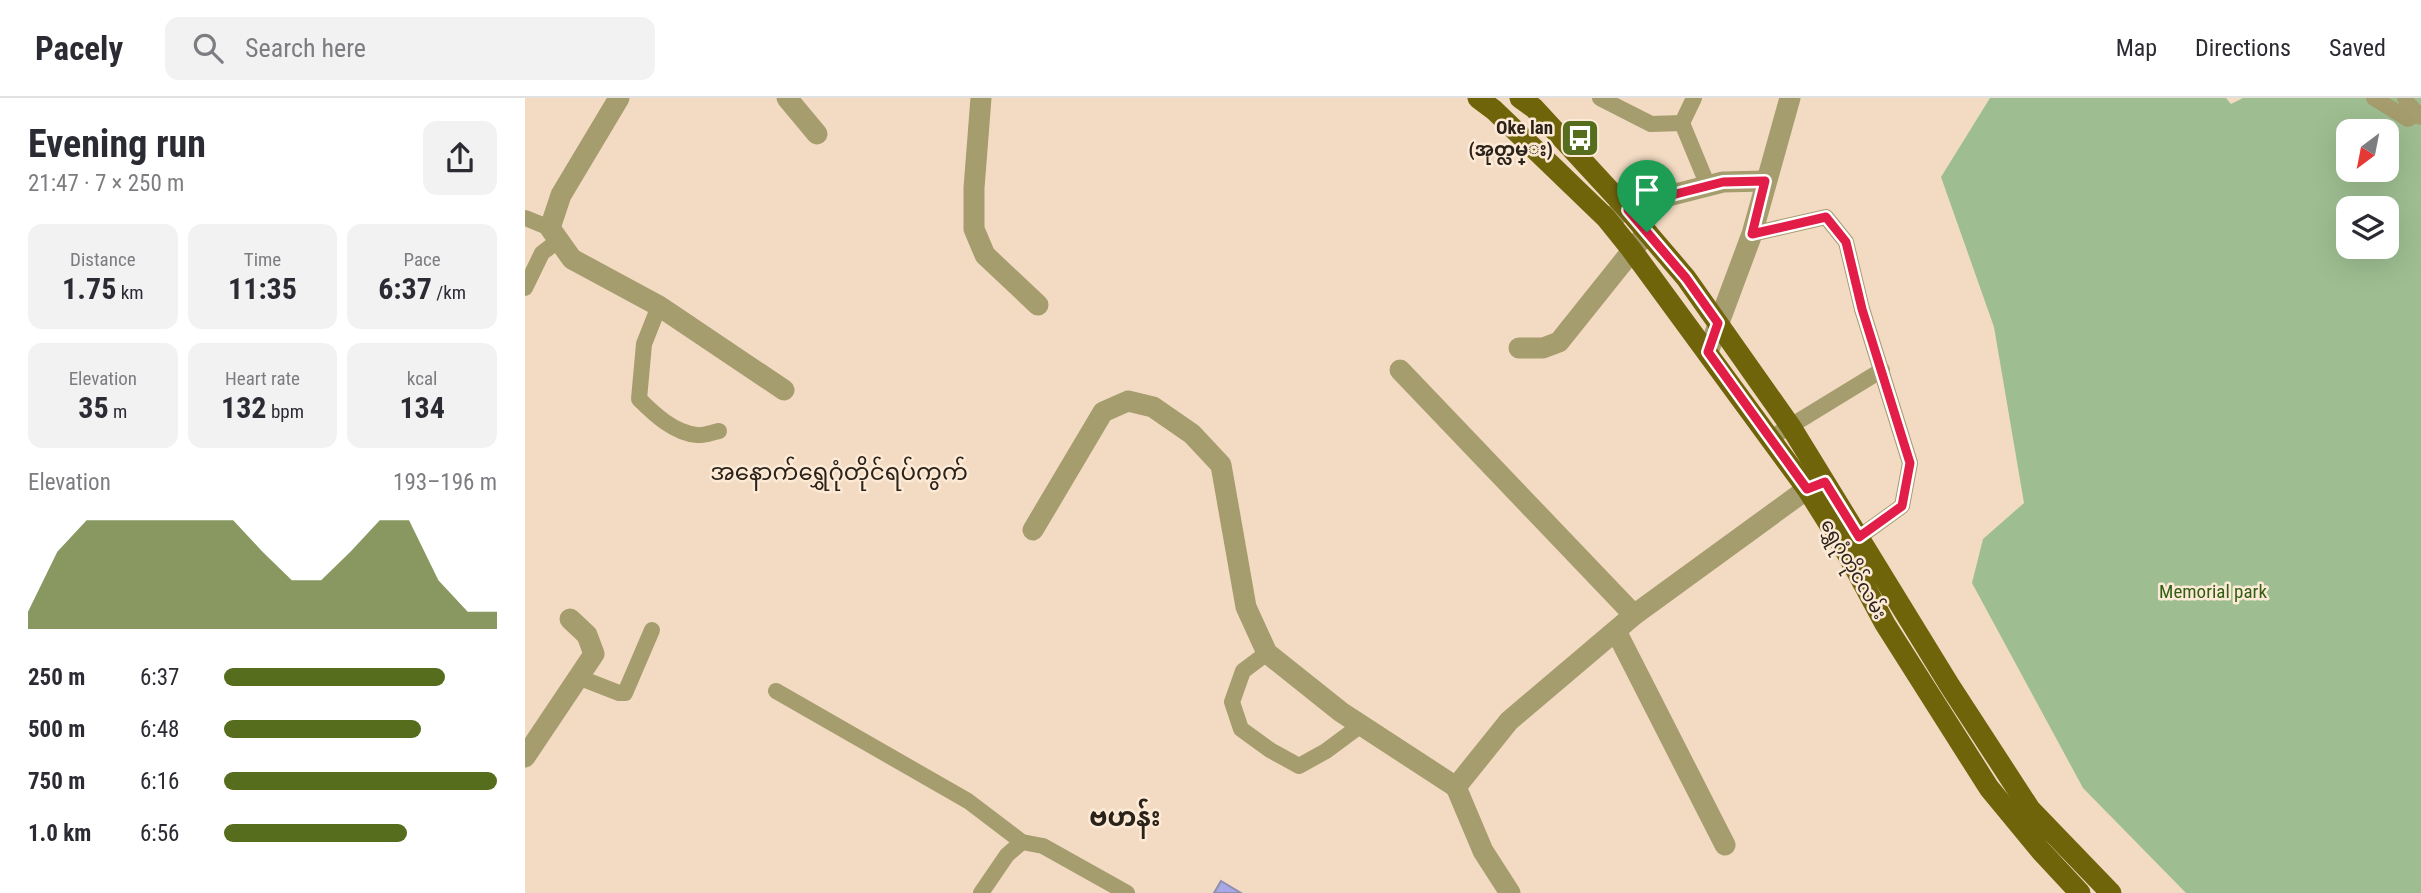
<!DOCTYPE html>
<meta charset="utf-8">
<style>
:root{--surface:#fff;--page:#f2f2f3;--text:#2b2b33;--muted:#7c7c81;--line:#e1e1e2;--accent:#566d1d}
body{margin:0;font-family:"Roboto Condensed","Noto Sans Myanmar",sans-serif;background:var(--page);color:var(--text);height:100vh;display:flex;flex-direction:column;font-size:26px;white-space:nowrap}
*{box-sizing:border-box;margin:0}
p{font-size:23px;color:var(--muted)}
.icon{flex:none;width:38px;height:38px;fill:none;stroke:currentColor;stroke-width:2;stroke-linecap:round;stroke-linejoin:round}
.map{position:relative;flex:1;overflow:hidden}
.details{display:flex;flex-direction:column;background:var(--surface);width:525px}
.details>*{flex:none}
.needle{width:46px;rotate:212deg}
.controls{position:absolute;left:1811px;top:21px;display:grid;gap:14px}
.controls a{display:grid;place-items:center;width:63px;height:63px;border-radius:14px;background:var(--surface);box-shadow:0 7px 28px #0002;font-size:35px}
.pin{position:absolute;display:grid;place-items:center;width:60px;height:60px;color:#fff;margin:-72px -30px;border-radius:50% 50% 50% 0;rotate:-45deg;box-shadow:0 0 7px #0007}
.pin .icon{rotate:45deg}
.round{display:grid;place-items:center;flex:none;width:74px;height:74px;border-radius:14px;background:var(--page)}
.head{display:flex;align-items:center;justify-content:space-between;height:119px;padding:0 28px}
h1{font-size:38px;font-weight:700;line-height:52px}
.metrics{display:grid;grid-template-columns:repeat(3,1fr);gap:10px;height:119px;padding:7px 28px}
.metrics div{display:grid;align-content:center;border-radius:14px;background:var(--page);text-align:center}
.metrics b{font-size:30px;font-weight:700}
.metrics small{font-size:19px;font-weight:400}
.metrics p{font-size:19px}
.chart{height:196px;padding:14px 28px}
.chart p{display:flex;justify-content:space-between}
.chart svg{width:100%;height:126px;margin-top:7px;fill:var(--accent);opacity:.7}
ul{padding:0 28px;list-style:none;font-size:23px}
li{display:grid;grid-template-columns:112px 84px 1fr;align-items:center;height:52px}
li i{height:18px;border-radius:9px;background:var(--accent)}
header{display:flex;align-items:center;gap:42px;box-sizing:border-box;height:98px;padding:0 35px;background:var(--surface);border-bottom:2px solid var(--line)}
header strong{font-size:33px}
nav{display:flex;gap:38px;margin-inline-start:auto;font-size:24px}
.search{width:490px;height:63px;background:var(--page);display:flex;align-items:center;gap:18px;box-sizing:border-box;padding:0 24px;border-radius:14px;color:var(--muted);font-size:26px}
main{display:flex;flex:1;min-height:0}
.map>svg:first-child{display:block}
</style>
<header>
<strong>Pacely</strong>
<div class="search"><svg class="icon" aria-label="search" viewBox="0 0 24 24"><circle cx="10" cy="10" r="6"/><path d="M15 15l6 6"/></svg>Search here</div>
<nav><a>Map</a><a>Directions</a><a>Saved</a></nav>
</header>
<main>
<section class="details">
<div class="head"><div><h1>Evening run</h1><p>21:47 · 7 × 250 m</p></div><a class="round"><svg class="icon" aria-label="share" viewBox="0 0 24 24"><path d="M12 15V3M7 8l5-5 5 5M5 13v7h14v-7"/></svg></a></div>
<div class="metrics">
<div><p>Distance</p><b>1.75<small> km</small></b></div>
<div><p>Time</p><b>11:35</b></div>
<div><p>Pace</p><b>6:37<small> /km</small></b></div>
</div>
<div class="metrics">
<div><p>Elevation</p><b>35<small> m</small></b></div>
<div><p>Heart rate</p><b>132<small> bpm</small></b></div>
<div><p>kcal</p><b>134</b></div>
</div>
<div class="chart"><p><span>Elevation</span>193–196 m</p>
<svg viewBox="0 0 160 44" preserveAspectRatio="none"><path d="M0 44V38L10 17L20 6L30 6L40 6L50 6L60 6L70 6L80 17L90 27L100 27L110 17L120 6L130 6L140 27L150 38L160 38V44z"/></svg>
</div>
<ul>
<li><b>250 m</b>6:37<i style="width:81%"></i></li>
<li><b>500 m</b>6:48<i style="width:72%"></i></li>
<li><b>750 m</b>6:16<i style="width:100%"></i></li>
<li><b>1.0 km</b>6:56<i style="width:67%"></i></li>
</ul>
</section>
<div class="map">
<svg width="1896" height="795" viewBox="0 0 1896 795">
<rect width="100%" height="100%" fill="#f3dbc3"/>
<path fill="#9ebe91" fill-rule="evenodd" d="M1465 0H1701L1706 6 1718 0H1896V795H1661L1558 690 1447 485 1458 441 1499 405 1469 229 1416 79ZM1824 33H1862V72H1824ZM1824 110H1862V149H1824Z"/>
<path fill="#a7a8e5" stroke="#8f90ac" stroke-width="2" d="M696 783 716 795H689Z"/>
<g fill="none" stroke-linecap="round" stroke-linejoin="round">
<g stroke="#a59d6d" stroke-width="16">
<path d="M1075 0 1126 26 1157 25 1169 0"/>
<path d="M1849 0 1883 21 1891 16"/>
<path d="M1880 0 1883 6 1896 19"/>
<path d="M1157 25 1183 88"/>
<path d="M0 120 25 130"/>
<path d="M1227 136 1301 119 1321 144 1337 211 1385 365 1377 408 1326 445"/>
<path d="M0 190 17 155 34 142"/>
<path d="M134 208 119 246 114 301C129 316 149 335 172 337 178 338 188 334 194 333"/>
<path d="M1246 340 1357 272"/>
<path d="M742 555 718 573 707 604 716 631 745 652 774 668 801 653 836 627"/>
<path d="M53 579 94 595H100L127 532"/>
<path d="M251 593 443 703 497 744 518 748 602 795"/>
<path d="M456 795 482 757 497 744"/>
</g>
<g stroke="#a59d6d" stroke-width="21">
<path d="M94 0 36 97 25 130 47 161 134 208 259 292"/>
<path d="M262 0 292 36"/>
<path d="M456 0 449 90V131L460 157 513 207"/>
<path d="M1087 118 1135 100 1198 84 1240 83"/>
<path d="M994 250H1018L1034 244 1122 134"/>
<path d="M1183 254 1227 136 1265 0"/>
<path d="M875 272 1109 517"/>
<path d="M508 432 578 314 603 303 628 309 667 336 696 367 721 509 742 555 816 614 931 689"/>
<path d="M1091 533 1200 747"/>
<path d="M0 659 69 556 62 537 45 521"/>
<path d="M985 795 958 753 931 689 984 623 1109 517 1282 391 1299 385"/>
</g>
<g stroke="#70640b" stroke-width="21">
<path d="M953 0 969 12 1081 120 1106 151 1282 391 1319 450 1360 526 1464 690 1516 753 1555 795"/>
<path d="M995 0 1009 10 1103 112 1161 180 1266 329 1425 588 1505 711 1586 795"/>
</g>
</g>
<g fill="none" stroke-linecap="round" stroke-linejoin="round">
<g stroke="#fff" stroke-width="14">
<path id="route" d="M1240 83 1227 136 1301 119 1321 144 1337 211 1385 365 1377 408 1334 439 1300 384 1282 391 1183 254 1193 225 1161 180 1103 112 1135 100 1198 84Z"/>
</g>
<use href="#route" stroke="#e11d48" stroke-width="9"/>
</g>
<defs>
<g id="bus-square" transform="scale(2.0125)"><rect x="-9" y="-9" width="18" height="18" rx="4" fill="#566d1d" stroke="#fdead6"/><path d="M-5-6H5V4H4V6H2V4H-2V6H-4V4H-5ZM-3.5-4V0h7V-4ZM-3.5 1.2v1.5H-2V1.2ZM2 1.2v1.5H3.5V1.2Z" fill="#fff"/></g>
</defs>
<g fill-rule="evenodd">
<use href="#bus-square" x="1055" y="40"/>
</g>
<g text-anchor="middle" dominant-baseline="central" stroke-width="5" stroke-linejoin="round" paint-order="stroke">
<g font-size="19" font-weight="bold" fill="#2b2219" stroke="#fdead6" text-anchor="end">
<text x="1028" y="29">Oke lan<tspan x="1028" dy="22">(အုတ္လမ္း)</tspan></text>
</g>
<g font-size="19" fill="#2b2219" stroke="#fdead6">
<text transform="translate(1329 471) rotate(60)">ရွှေဂုံတိုင်လမ်း</text>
</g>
<g font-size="19" fill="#305f13" stroke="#fdead6">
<text x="1688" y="493">Memorial park</text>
</g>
<g font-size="23" fill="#2b2219" stroke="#fdead6">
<text x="314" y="374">အနောက်ရွှေဂုံတိုင်ရပ်ကွက်</text>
</g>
<g font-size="26" font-weight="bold" fill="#2b2219" stroke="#fdead6">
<text x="600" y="719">ဗဟန်း</text>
</g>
</g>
</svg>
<div class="controls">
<a><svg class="needle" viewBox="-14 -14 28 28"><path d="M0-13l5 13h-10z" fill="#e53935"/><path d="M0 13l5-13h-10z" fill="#7c7c81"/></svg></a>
<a><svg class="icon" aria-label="layers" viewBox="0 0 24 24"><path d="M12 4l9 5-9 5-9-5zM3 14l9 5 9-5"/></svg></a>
</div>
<div class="pin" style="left:1122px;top:134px;background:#1e9e55"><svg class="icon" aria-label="arrive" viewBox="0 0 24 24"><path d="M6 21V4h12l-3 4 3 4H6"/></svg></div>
</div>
</main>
